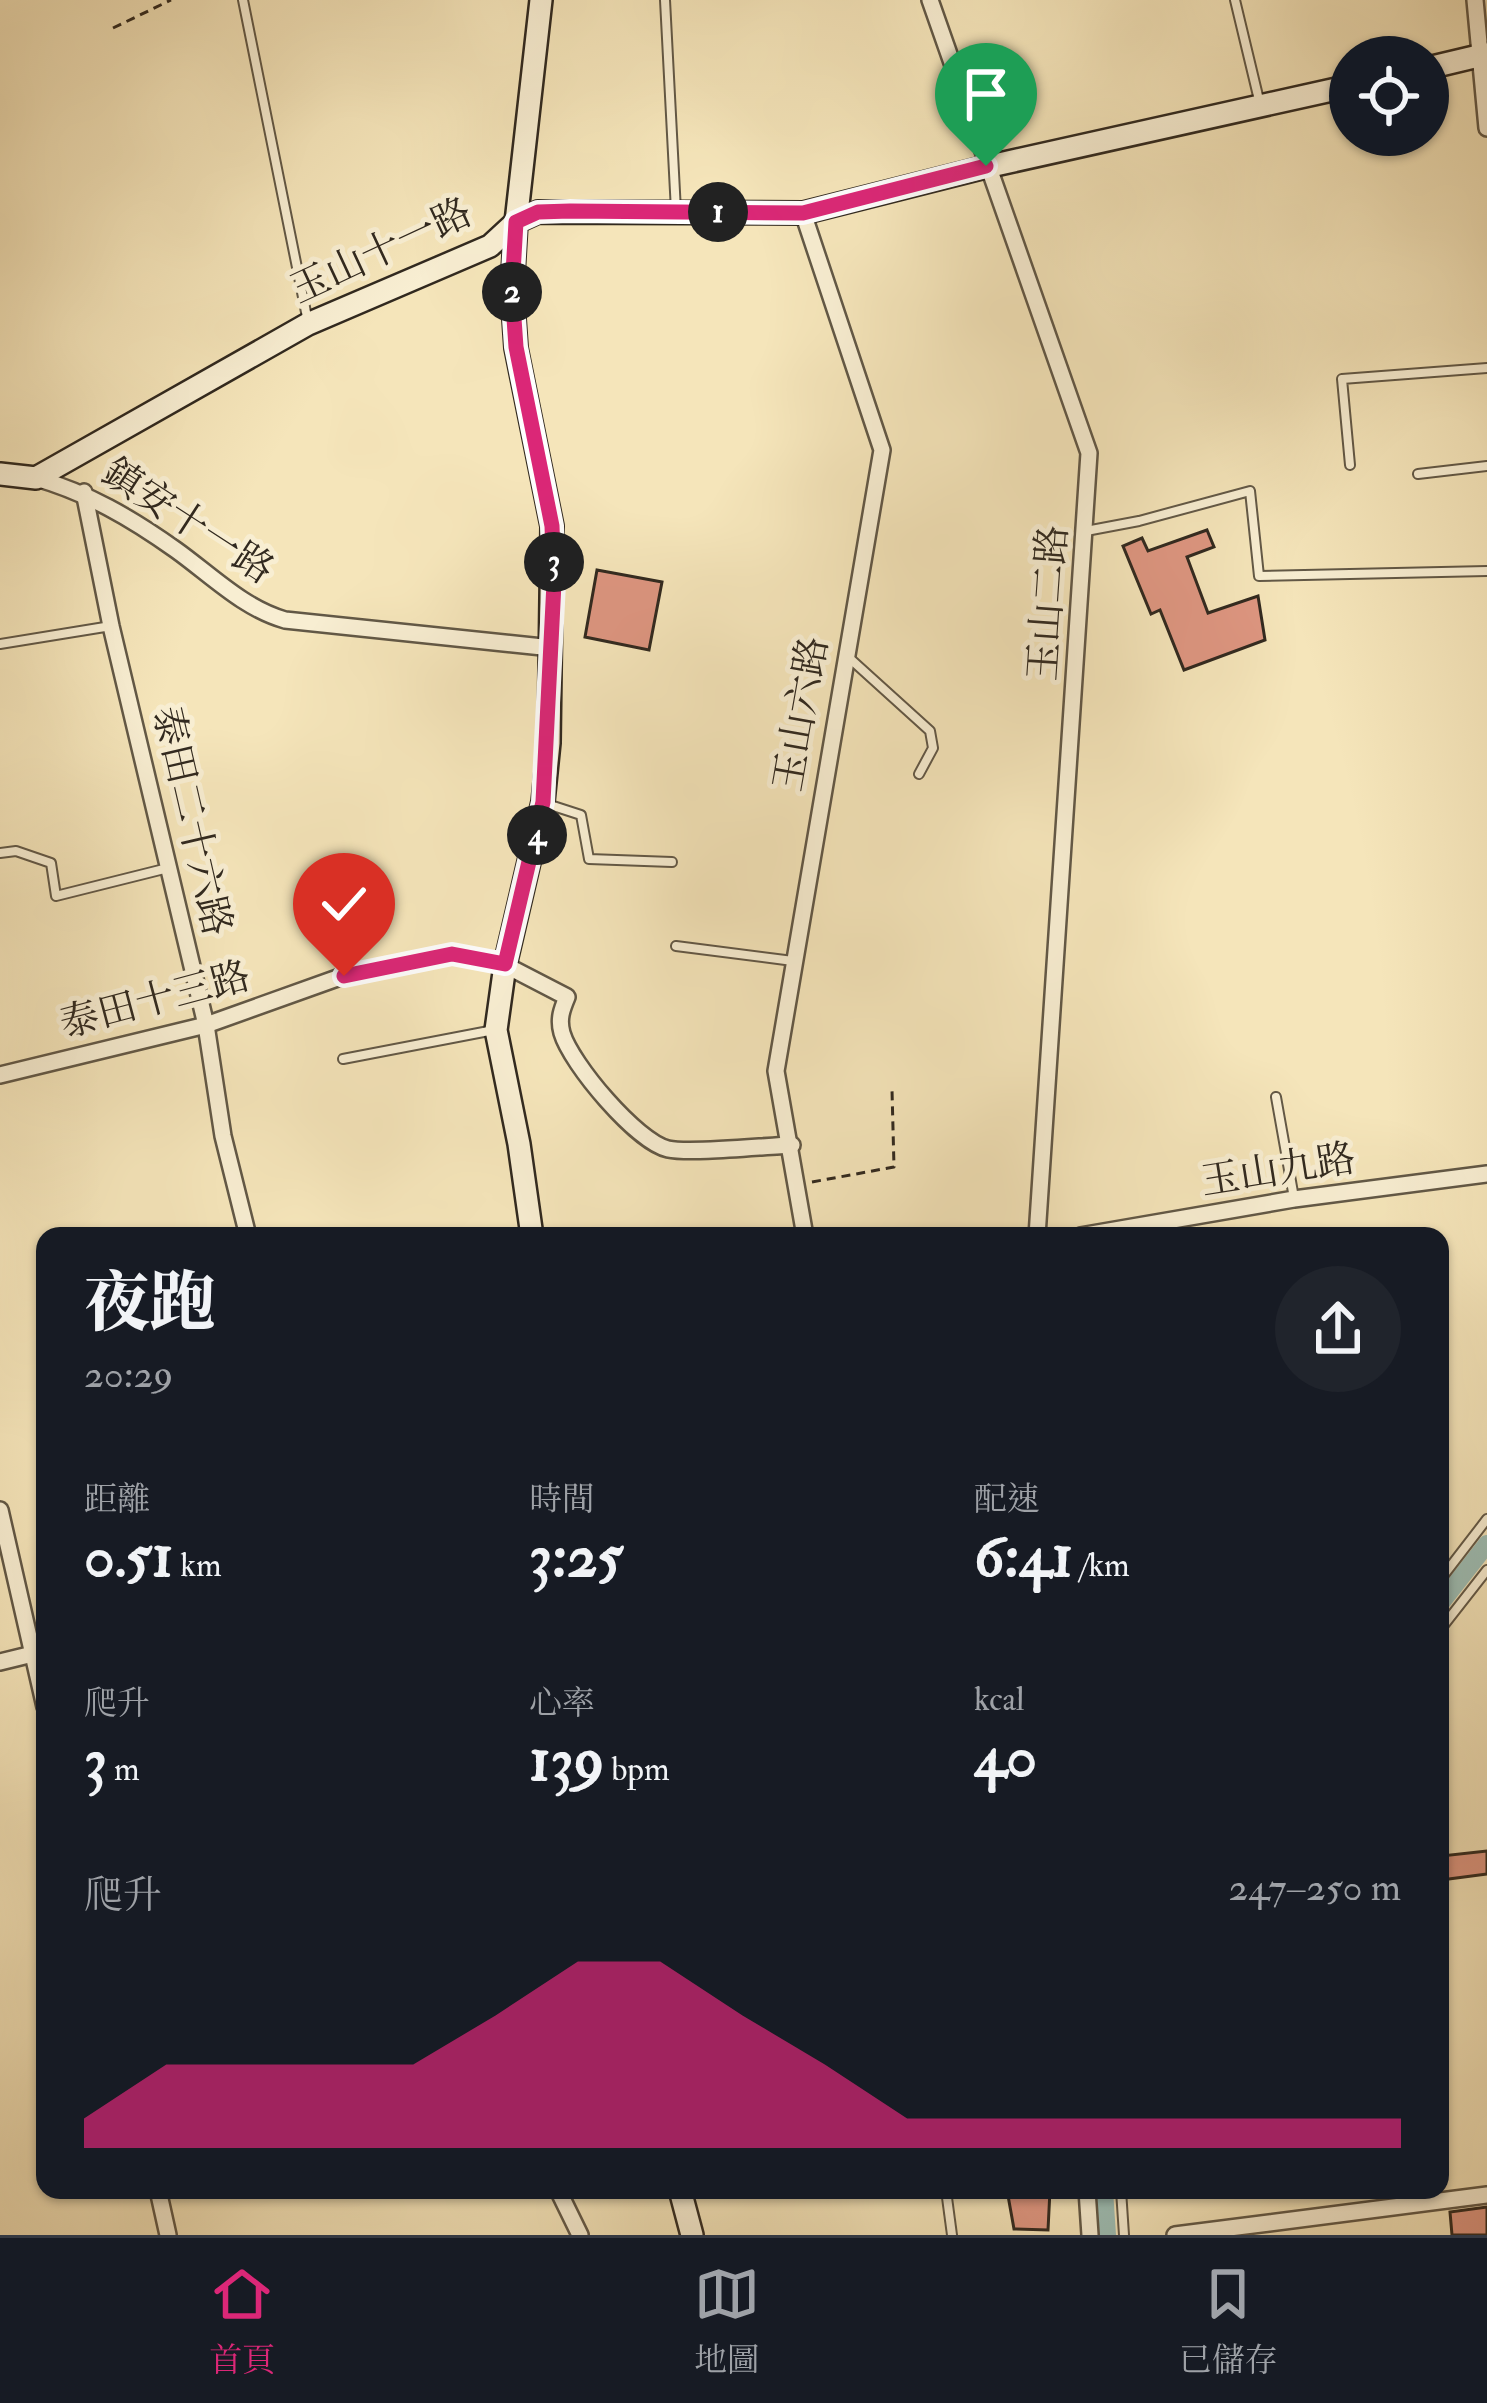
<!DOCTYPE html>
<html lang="zh-TW">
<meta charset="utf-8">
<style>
:root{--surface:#171b24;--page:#20242c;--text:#f1f3f6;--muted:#9ea1a6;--line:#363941;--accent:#db2777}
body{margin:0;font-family:"IM FELL Double Pica","Noto Serif TC",serif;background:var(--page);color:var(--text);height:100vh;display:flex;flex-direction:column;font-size:45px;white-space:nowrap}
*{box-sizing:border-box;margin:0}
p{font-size:39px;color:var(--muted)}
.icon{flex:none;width:66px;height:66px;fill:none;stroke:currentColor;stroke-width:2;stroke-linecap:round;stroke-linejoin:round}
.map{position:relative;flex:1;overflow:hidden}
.drawer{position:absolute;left:36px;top:1227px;width:1413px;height:972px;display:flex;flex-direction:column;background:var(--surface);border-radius:24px;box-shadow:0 3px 9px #0004}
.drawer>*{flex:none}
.tools{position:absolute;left:1329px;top:36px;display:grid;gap:24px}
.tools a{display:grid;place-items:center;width:120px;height:120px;border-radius:50%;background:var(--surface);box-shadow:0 3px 9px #0004;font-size:60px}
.pin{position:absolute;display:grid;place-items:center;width:102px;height:102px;color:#fff;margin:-123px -51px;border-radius:50% 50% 50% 0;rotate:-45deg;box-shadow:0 0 12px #0007}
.pin .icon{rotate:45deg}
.km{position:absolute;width:60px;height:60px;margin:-30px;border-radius:50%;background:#222;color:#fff;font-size:33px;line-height:60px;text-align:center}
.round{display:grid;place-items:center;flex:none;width:126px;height:126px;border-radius:63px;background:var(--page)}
.head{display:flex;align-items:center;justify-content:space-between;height:204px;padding:0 48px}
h1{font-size:66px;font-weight:800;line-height:90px}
.metrics{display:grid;grid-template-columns:repeat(3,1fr);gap:18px;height:204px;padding:12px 48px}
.metrics div{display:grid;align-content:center}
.metrics b{font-size:60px;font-weight:800}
.metrics small{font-size:33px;font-weight:400}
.metrics p{font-size:33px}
.chart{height:336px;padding:24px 48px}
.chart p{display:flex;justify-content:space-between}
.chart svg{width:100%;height:216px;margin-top:12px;fill:var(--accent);opacity:.7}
.tabs{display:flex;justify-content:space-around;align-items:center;height:168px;border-top:3px solid var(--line);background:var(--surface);font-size:33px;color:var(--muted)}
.tabs a{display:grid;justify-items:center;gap:6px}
.tabs .active{color:var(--accent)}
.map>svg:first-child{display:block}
</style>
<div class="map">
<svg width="1487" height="2235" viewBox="0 0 1487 2235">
<rect width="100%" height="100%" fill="#f5e5ba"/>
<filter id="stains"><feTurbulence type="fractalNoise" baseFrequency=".00167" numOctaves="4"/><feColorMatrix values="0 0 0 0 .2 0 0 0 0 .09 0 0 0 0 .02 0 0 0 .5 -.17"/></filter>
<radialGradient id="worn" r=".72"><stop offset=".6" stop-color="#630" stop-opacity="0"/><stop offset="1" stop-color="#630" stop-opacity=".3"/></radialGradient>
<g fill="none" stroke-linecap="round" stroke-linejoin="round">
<g stroke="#9dbeb5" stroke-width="18">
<path d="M1440 1604 1487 1544"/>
<path d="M1104 2190 1107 2235"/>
</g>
</g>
<g fill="#de9681" stroke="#31291f" stroke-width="3">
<path d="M1207 530 1214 547 1187 557 1208 613 1258 596 1265 640 1184 670 1160 610 1151 614 1123 546 1142 538 1148 551Z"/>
<path d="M597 570 662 582 649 650 585 637Z"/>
<path d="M1487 1851V1874L1441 1880V1856Z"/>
<path d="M1007 2190H1050L1048 2230 1014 2229Z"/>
<path d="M1487 2207V2235H1452L1450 2212Z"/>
</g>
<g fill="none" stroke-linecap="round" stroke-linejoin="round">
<g stroke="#625846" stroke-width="12">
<g id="lane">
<path d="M243 0 308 322"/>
<path d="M665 0 676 211"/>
<path d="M1235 0 1259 100"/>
<path d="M1350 465 1342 379 1487 368"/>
<path d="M1418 474 1487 466"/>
<path d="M1086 531 1139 521 1250 491 1259 576 1487 571"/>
<path d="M0 644 111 626"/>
<path d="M846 655 930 731 933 748 919 774"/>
<path d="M544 803 581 815 589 859 672 862"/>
<path d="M0 853 16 851 51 863 56 896 168 868"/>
<path d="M676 946 793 961"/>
<path d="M343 1059 494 1030"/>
<path d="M1276 1097 1294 1198"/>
<path d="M1440 1580 1487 1519"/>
<path d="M1440 1630 1487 1570"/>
<path d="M946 2190 952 2235"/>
<path d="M1121 2190 1124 2235"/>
</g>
</g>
<g stroke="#625846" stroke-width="20">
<g id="street">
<path d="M930 0 1089 453 1037 1236"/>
<path d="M1475 0 1487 128"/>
<path d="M803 213 882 450 776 1071 805 1236"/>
<path d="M36 478C88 493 131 518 176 550 211 575 243 608 285 620L552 648"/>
<path d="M84 492 111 626 206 1025 223 1136 248 1236"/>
<path d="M0 1075 206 1025 343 976 452 954 505 965 567 997C562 1009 558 1019 562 1033 571 1064 637 1142 668 1149 691 1154 764 1146 792 1145"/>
<path d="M1080 1236 1294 1199 1487 1174"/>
<path d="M0 1510 45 1707"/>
<path d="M0 1662 45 1651"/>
<path d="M158 2190 168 2235"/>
<path d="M558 2190 580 2235"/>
<path d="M1087 2190 1090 2235"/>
<path d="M1175 2235 1487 2195"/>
</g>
</g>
<g stroke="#31291f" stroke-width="26">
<g id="secondary">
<path d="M1428 68 1487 54"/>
<path d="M0 474 36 478 308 324 490 246 516 222 538 212 803 213 986 167 1350 86"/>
<path d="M532 1236 519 1144 496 1030 505 965 543 802 549 743 552 526 516 348 512 290 516 222 541 0"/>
<path d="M680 2190 692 2235"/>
</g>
</g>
<g stroke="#31291f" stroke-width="3" stroke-dasharray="9 6" stroke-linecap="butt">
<path d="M113 28 171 0"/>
<path d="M812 1182 894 1167 892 1090"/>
</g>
<use href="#lane" stroke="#f8eed2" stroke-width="8"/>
<use href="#street" stroke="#f8eed2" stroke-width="15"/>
<use href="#secondary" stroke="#f8eed2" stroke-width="21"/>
</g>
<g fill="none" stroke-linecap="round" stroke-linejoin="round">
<g stroke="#fff" stroke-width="24">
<path id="route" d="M344 976 452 954 505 964 543 802 554 583 552 526 516 347 512 290 516 222 538 212 570 211 803 213 986 166"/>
</g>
<use href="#route" stroke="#db2777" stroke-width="15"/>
</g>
<g text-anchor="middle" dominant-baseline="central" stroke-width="10" stroke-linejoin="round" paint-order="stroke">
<g font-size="39" fill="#31291f" stroke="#f8eed2">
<text transform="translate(381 251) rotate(-25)">玉山十一路</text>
<text transform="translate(188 521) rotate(33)">鎮安十一路</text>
<text transform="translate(1048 603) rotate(-86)">玉山二路</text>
<text transform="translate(801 714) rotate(-80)">玉山六路</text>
<text transform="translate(192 821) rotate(77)">泰田二十六路</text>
<text transform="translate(155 1000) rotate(-15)">泰田十三路</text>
<text transform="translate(1278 1170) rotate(-9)">玉山九路</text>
</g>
</g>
<rect width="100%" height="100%" filter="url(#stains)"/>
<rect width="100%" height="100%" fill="url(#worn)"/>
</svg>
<div class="tools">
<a><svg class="icon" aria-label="locate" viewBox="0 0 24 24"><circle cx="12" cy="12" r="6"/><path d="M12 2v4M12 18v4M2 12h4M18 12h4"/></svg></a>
</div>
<div class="pin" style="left:986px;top:166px;background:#1e9e55"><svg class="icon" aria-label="arrive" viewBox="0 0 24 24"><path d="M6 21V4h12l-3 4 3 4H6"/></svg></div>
<div class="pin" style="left:344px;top:976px;background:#d93025"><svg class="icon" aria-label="check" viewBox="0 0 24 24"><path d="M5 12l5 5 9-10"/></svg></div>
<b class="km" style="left:718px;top:212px">1</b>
<b class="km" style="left:512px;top:292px">2</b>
<b class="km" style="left:554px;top:562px">3</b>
<b class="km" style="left:537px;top:835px">4</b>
<section class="drawer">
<div class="head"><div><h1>夜跑</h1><p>20:29</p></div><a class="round"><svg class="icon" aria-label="share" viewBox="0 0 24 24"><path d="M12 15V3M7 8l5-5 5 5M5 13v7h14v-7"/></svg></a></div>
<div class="metrics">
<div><p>距離</p><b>0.51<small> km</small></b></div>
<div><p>時間</p><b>3:25</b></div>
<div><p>配速</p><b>6:41<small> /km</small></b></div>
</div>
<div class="metrics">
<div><p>爬升</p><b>3<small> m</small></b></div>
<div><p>心率</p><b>139<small> bpm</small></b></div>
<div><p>kcal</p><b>40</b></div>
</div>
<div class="chart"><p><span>爬升</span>247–250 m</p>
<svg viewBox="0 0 160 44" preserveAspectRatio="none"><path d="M0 44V38L10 27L20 27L30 27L40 27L50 17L60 6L70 6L80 17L90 27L100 38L110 38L120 38L130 38L140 38L150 38L160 38V44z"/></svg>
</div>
</section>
</div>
<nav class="tabs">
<a class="active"><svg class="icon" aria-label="home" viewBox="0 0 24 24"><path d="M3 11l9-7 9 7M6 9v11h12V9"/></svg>首頁</a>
<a><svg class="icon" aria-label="map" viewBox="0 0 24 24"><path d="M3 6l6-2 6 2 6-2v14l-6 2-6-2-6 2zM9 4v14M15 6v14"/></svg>地圖</a>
<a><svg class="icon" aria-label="saved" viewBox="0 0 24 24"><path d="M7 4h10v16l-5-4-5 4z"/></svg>已儲存</a>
</nav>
